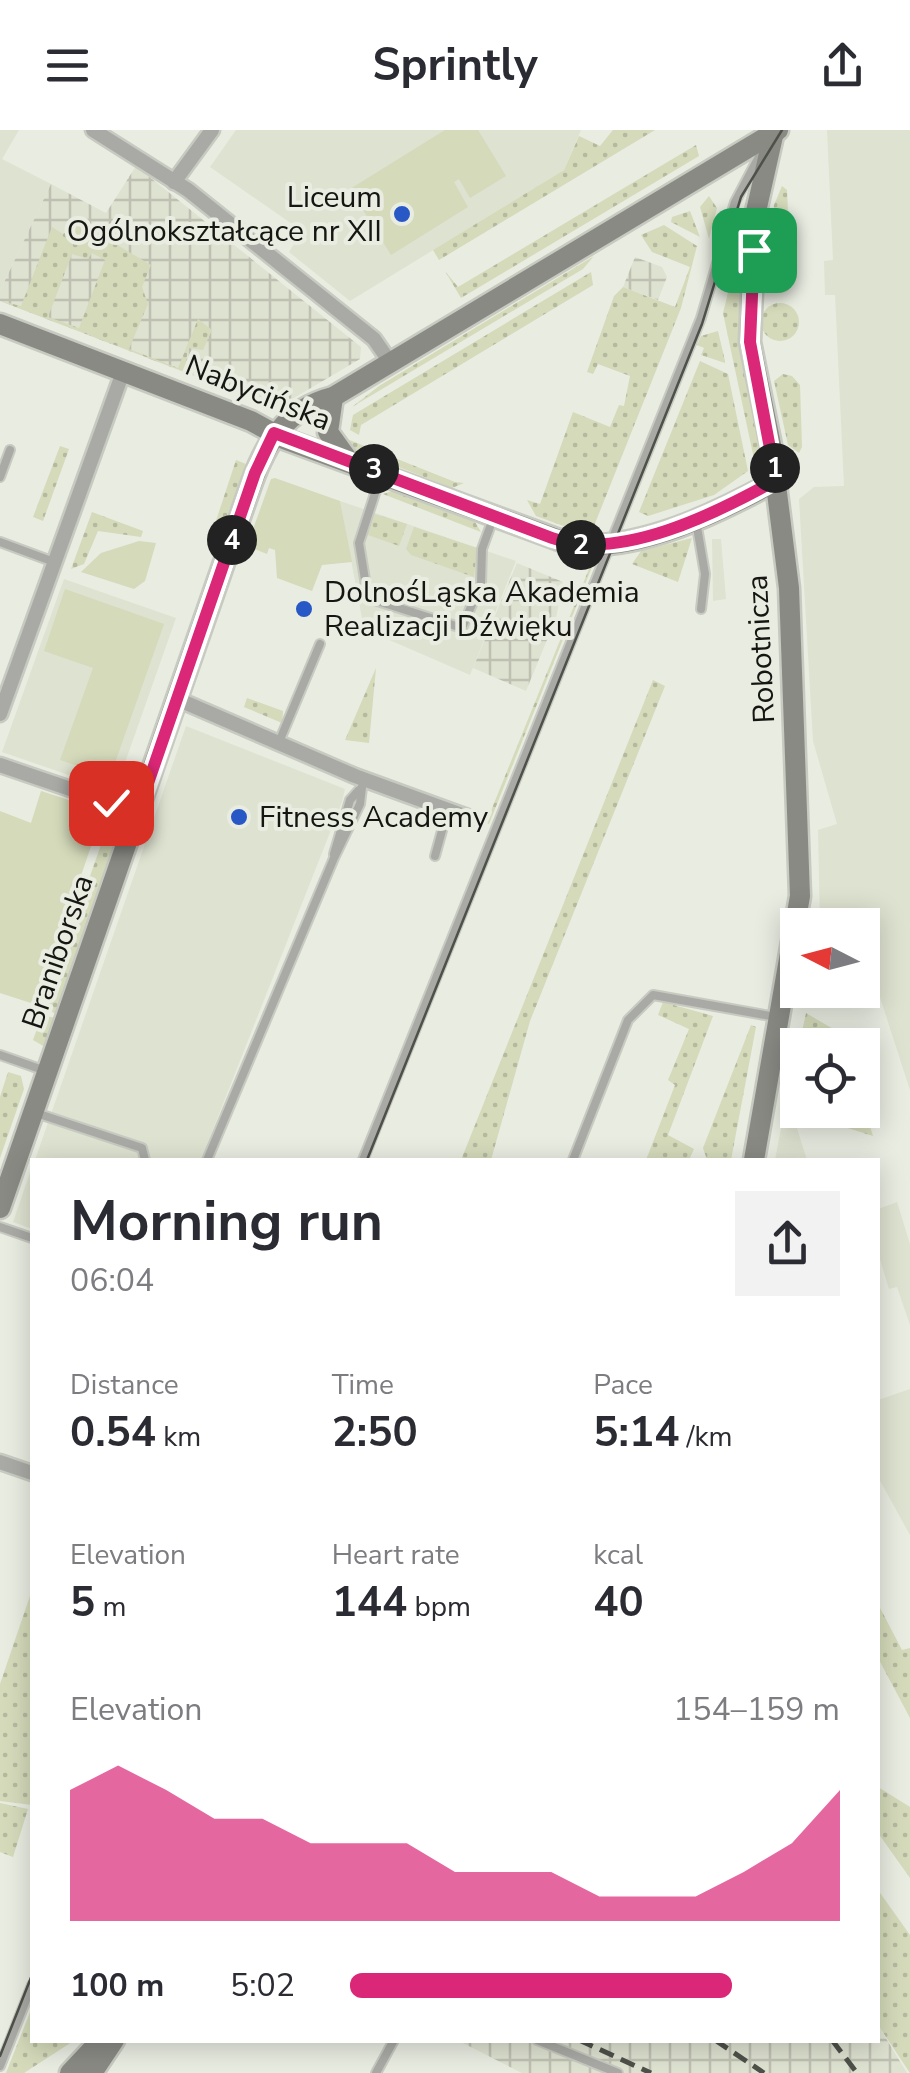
<!DOCTYPE html>
<meta charset="utf-8">
<style>
:root{--surface:#fff;--page:#f2f2f3;--text:#2b2b33;--muted:#7c7c81;--accent:#db2777}
body{margin:0;font-family:"Nunito Sans",sans-serif;background:var(--page);color:var(--text);height:100vh;display:flex;flex-direction:column;font-size:38px;white-space:nowrap}
*{box-sizing:border-box;margin:0}
p{font-size:32px;color:var(--muted)}
.icon{flex:none;width:55px;height:55px;fill:none;stroke:currentColor;stroke-width:2;stroke-linecap:round;stroke-linejoin:round}
.map{position:relative;flex:1;overflow:hidden}
.sheet{position:absolute;left:30px;top:1028px;width:850px;height:885px;display:flex;flex-direction:column;background:var(--surface);border-radius:0px;box-shadow:0 5px 25px #0003}
.sheet>*{flex:none}
.needle{width:65px;rotate:276deg}
.controls{position:absolute;left:780px;top:778px;display:grid;gap:20px}
.controls a{display:grid;place-items:center;width:100px;height:100px;border-radius:0px;background:var(--surface);box-shadow:0 5px 25px #0003;font-size:50px}
.pin{position:absolute;display:grid;place-items:center;width:85px;height:85px;color:#fff;margin:-42px;border-radius:20px;box-shadow:0 5px 15px #0006}
.km{position:absolute;width:50px;height:50px;margin:-25px;border-radius:50%;background:#222;color:#fff;font-size:28px;line-height:50px;text-align:center}
.round{display:grid;place-items:center;flex:none;width:105px;height:105px;border-radius:0px;background:var(--page)}
.overview{display:flex;align-items:center;justify-content:space-between;height:170px;padding:0 40px}
h1{font-size:55px;font-weight:700;line-height:75px}
.figures{display:grid;grid-template-columns:repeat(3,1fr);gap:15px;height:170px;padding:10px 40px}
.figures div{display:grid;align-content:center}
.figures b{font-size:42px;font-weight:700}
.figures small{font-size:28px;font-weight:400}
.figures p{font-size:28px}
.chart{height:280px;padding:20px 40px}
.chart p{display:flex;justify-content:space-between}
.chart svg{width:100%;height:180px;margin-top:10px;fill:var(--accent);opacity:.7}
ul{padding:0 40px;list-style:none;font-size:32px}
li{display:grid;grid-template-columns:160px 120px 1fr;align-items:center;height:75px}
li i{height:25px;border-radius:12px;background:var(--accent)}
header{display:flex;justify-content:space-between;align-items:center;height:130px;padding:0 40px;background:var(--surface);font-size:45px;font-weight:700}
.map>svg:first-child{display:block}
</style>
<header><svg class="icon" aria-label="menu" viewBox="0 0 24 24"><path d="M4 6h16M4 12h16M4 18h16"/></svg>Sprintly<svg class="icon" aria-label="share" viewBox="0 0 24 24"><path d="M12 15V3M7 8l5-5 5 5M5 13v7h14v-7"/></svg></header>
<div class="map">
<svg width="910" height="1943" viewBox="0 0 910 1943">
<defs>
<pattern id="industrial-grid" width="8" height="8" patternUnits="userSpaceOnUse" patternTransform="scale(2.5)"><rect width="8" height="8" fill="#dee2d0"/><path d="M0 4h8M4 0v8" fill="none" stroke="#bec1b2"/></pattern>
<pattern id="grass-dots" width="8" height="8" patternUnits="userSpaceOnUse" patternTransform="scale(2.5)"><rect width="8" height="8" fill="#d4daba"/><path d="M2 2h.1M6 6h.1" fill="none" stroke="#b5ba9f" stroke-width="1.8" stroke-linecap="round"/></pattern>
</defs>
<rect width="100%" height="100%" fill="#e9ece1"/>
<g fill="#dee2d0">
<path d="M0 0H19L2 29 51 54 0 161Z"/>
<path d="M236 0H581L564 40 350 171 289 122 302 101 210 37Z"/>
<path d="M827 0H910V960L876 855 863 858V850L869 847 863 825 862 795H820L818 700 837 694 813 611 799 369 814 357 844 356 835 165H825L824 131 833 130Z"/>
<path d="M340 371 516 431 470 545 364 499Z"/>
<path d="M712 409H721L726 469 713 471Z"/>
<path d="M64 449 176 488 115 661 2 622Z"/>
<path d="M186 596 345 659 342 672 201 1030H35Z"/>
<path d="M787 967 807 1030H775Z"/>
<path d="M32 1037V1099L13 1092Z"/>
<path d="M897 1072 910 1114V1195L897 1157 889 1159 878 1123V1079Z"/>
<path d="M910 1259V1405L878 1347V1270Z"/>
</g>
<g fill="url(#industrial-grid)">
<path d="M136 36 361 217 360 229 277 278 0 171V161L51 54 106 83Z"/>
<path d="M635 127 662 137 667 147 658 170 623 157Z"/>
<path d="M517 433 563 452 556 488 526 561 473 538Z"/>
<path d="M878 1895 907 1943H522L457 1910H878Z"/>
</g>
<g fill="url(#grass-dots)" fill-rule="evenodd">
<path d="M613 0H655L439 130 433 120 564 40 579 6 600 16Z"/>
<path d="M696 15 699 26 461 168 445 141 458 157Z"/>
<path d="M782 56 787 60 790 127 780 129 770 118 774 75Z"/>
<path d="M709 66 717 78 709 109 700 77Z"/>
<path d="M690 81 700 107 671 92 672 87Z"/>
<path d="M748 82 764 330 757 343 723 183Z"/>
<path d="M80 93 151 135 142 157 148 174 129 219 178 238 198 189 212 200 203 220 188 218 185 242 0 171 21 176 52 97 63 104ZM92 123 105 130 79 198 48 187 72 124 88 129Z"/>
<path d="M664 95 697 116 681 178 592 401 572 399 536 386 527 370 540 374 573 282 610 297 619 275 624 276 630 246 598 234 593 244 587 242 614 166 623 157 675 177 690 137 652 122 641 105Z"/>
<path d="M594 126 583 139 352 277 379 256Z"/>
<circle cx="780" cy="150" r="13"/>
<path d="M591 142 593 155 361 295 359 305 350 300 353 285Z"/>
<circle cx="780" cy="192" r="19"/>
<path d="M718 201 725 231V233L701 225 704 218 697 215 701 206Z"/>
<path d="M700 231 728 244 748 341 714 365 648 386 639 382Z"/>
<path d="M783 244 792 246 800 255 802 317 799 323 788 315 774 251Z"/>
<path d="M342 307 455 352 464 353 452 358 348 317Z"/>
<path d="M60 316 69 319 43 391 33 387Z"/>
<path d="M236 330 246 334 214 421 208 415Z"/>
<path d="M395 360 475 392 481 402 383 364Z"/>
<path d="M92 382 143 401 141 407 98 401 84 434 71 439Z"/>
<path d="M375 384 407 394 399 416 368 405Z"/>
<path d="M414 397 477 418 474 447 411 425 406 419Z"/>
<path d="M692 408 678 452 632 434 641 421Z"/>
<path d="M593 429 594 432 489 694 486 693Z"/>
<path d="M376 538 369 613 345 610Z"/>
<path d="M653 550 665 556 530 891 491 1030H461Z"/>
<path d="M247 568 283 581 282 593 244 577Z"/>
<path d="M111 686 121 690 118 705 56 884 44 878Z"/>
<path d="M663 872 713 886 668 1005 694 1019 689 1030H646L675 955 668 950 689 899 658 885Z"/>
<path d="M806 883 840 903 844 915H799Z"/>
<path d="M42 885 55 888 45 917 33 910Z"/>
<path d="M751 895 756 897 731 1030H707L703 1018Z"/>
<path d="M8 942 21 946 24 959 0 1028V967Z"/>
<path d="M863 973 873 1006 835 994 830 980H862Z"/>
<path d="M32 1460V1675L0 1671V1554Z"/>
<path d="M878 1474 902 1520 910 1518V1588L878 1528Z"/>
<path d="M878 1657 910 1677V1748L878 1703Z"/>
<path d="M0 1673 28 1679 13 1727 0 1722Z"/>
<path d="M878 1760 910 1805V1943L878 1895Z"/>
<path d="M32 1877V1910H75L24 1943H6Z"/>
</g>
<g fill="#d4daba">
<path d="M445 0H478L506 46 470 68 459 49 454 52 468 77 391 125 350 59Z"/>
<path d="M275 348 340 371 352 432 322 435 312 461 277 448 275 420 269 418 267 424 247 416 271 349Z"/>
<path d="M139 411 156 413 145 451 134 459 81 442 101 423Z"/>
<path d="M65 459 164 494 110 647 60 630 93 538 44 521Z"/>
<path d="M41 661 103 681 37 875 0 863V681L31 693Z"/>
</g>
<g fill="none" stroke-linecap="round" stroke-linejoin="round">
<g stroke="#c7cac0" stroke-width="12">
<g id="lane">
<path d="M0 347 10 320"/>
<path d="M380 348 359 413 368 468 462 498 481 453 482 419 494 386"/>
<path d="M696 391 705 444 701 479"/>
<path d="M0 412 54 432"/>
<path d="M279 612 320 514"/>
<path d="M334 724 350 670 359 660"/>
<path d="M435 726 448 679"/>
<path d="M0 925 43 940"/>
<path d="M33 982 142 1018 145 1030"/>
<path d="M207 1030 334 728 360 674 363 649"/>
<path d="M363 1030 701 188 735 72 764 17"/>
<path d="M573 1030 628 890 653 865 776 887"/>
<path d="M0 1097 32 1108"/>
<path d="M537 1910 618 1943"/>
<path d="M0 1936 32 1855"/>
<path d="M376 1943 394 1910"/>
</g>
</g>
<g stroke="#c7cac0" stroke-width="19">
<g id="street">
<path d="M93 0 188 60 374 209 390 232"/>
<path d="M174 52 212 0"/>
<path d="M177 569 355 646 473 689"/>
<path d="M0 584 123 242"/>
<path d="M0 635 138 682"/>
<path d="M0 1332 32 1343"/>
</g>
</g>
<g stroke="#c7cac0" stroke-width="25">
<g id="secondary">
<path d="M0 194 251 291 284 309 570 414C637 423 720 382 776 351"/>
<path d="M333 267 328 302 346 327"/>
<path d="M754 1030 800 766 789 458 771 315 750 212 755 86 773 6"/>
<path d="M0 1078 251 355C266 312 286 279 333 267L778 0"/>
<path d="M70 1943 101 1910"/>
<path d="M92 1943 114 1910"/>
</g>
</g>
<use href="#lane" stroke="#a9aaa5" stroke-width="8"/>
<use href="#street" stroke="#a9aaa5" stroke-width="14"/>
<use href="#secondary" stroke="#898a84" stroke-width="20"/>
<g stroke="#4e504a" stroke-width="2.5">
<path d="M367 1030 702 194 741 67 782 0"/>
<path d="M0 1926 32 1845"/>
</g>
<g stroke="#4e504a" stroke-width="5" stroke-dasharray="15 8" stroke-linecap="butt">
<path d="M579 1910 651 1943"/>
<path d="M715 1910 764 1943"/>
<path d="M832 1910 857 1943"/>
</g>
</g>
<g fill="none" stroke-linecap="round" stroke-linejoin="round">
<g stroke="#fff" stroke-width="20">
<path id="route" d="M111 673 138 682 255 343 274 303 552 408C620 432 717 383 776 350L750 212 754 120"/>
</g>
<use href="#route" stroke="#db2777" stroke-width="12"/>
</g>
<g fill="#2858c6" stroke="#e9ece1" stroke-width="4">
<circle cx="402" cy="84" r="10"/>
<circle cx="304" cy="479" r="10"/>
<circle cx="239" cy="687" r="10"/>
</g>
<g text-anchor="middle" dominant-baseline="central" stroke-width="8" stroke-linejoin="round" paint-order="stroke">
<g font-size="30" fill="#151612" stroke="#e9ece1" text-anchor="start">
<text x="382" y="67" text-anchor="end">Liceum<tspan x="382" dy="34">Ogólnokształcące nr XII</tspan></text>
<text x="324" y="462">DolnośLąska Akademia<tspan x="324" dy="34">Realizacji Dźwięku</tspan></text>
<text x="259" y="687">Fitness Academy</text>
</g>
<g font-size="30" fill="#151612" stroke="#e9ece1">
<text transform="translate(258 263) rotate(22)">Nabycińska</text>
<text transform="translate(761 519) rotate(-93)">Robotnicza</text>
<text transform="translate(58 822) rotate(-71)">Braniborska</text>
</g>
</g>
</svg>
<div class="controls">
<a><svg class="needle" viewBox="-14 -14 28 28"><path d="M0-13l5 13h-10z" fill="#e53935"/><path d="M0 13l5-13h-10z" fill="#7c7c81"/></svg></a>
<a><svg class="icon" aria-label="locate" viewBox="0 0 24 24"><circle cx="12" cy="12" r="6"/><path d="M12 2v4M12 18v4M2 12h4M18 12h4"/></svg></a>
</div>
<div class="pin" style="left:754px;top:120px;background:#1e9e55"><svg class="icon" aria-label="arrive" viewBox="0 0 24 24"><path d="M6 21V4h12l-3 4 3 4H6"/></svg></div>
<div class="pin" style="left:111px;top:673px;background:#d93025"><svg class="icon" aria-label="check" viewBox="0 0 24 24"><path d="M5 12l5 5 9-10"/></svg></div>
<b class="km" style="left:775px;top:338px">1</b>
<b class="km" style="left:581px;top:415px">2</b>
<b class="km" style="left:374px;top:339px">3</b>
<b class="km" style="left:232px;top:410px">4</b>
<section class="sheet">
<div class="overview"><div><h1>Morning run</h1><p>06:04</p></div><a class="round"><svg class="icon" aria-label="share" viewBox="0 0 24 24"><path d="M12 15V3M7 8l5-5 5 5M5 13v7h14v-7"/></svg></a></div>
<div class="figures">
<div><p>Distance</p><b>0.54<small> km</small></b></div>
<div><p>Time</p><b>2:50</b></div>
<div><p>Pace</p><b>5:14<small> /km</small></b></div>
</div>
<div class="figures">
<div><p>Elevation</p><b>5<small> m</small></b></div>
<div><p>Heart rate</p><b>144<small> bpm</small></b></div>
<div><p>kcal</p><b>40</b></div>
</div>
<div class="chart"><p><span>Elevation</span>154–159 m</p>
<svg viewBox="0 0 160 44" preserveAspectRatio="none"><path d="M0 44V12L10 6L20 12L30 19L40 19L50 25L60 25L70 25L80 32L90 32L100 32L110 38L120 38L130 38L140 32L150 25L160 12V44z"/></svg>
</div>
<ul>
<li><b>100 m</b>5:02<i style="width:78%"></i></li>
</ul>
</section>
</div>
